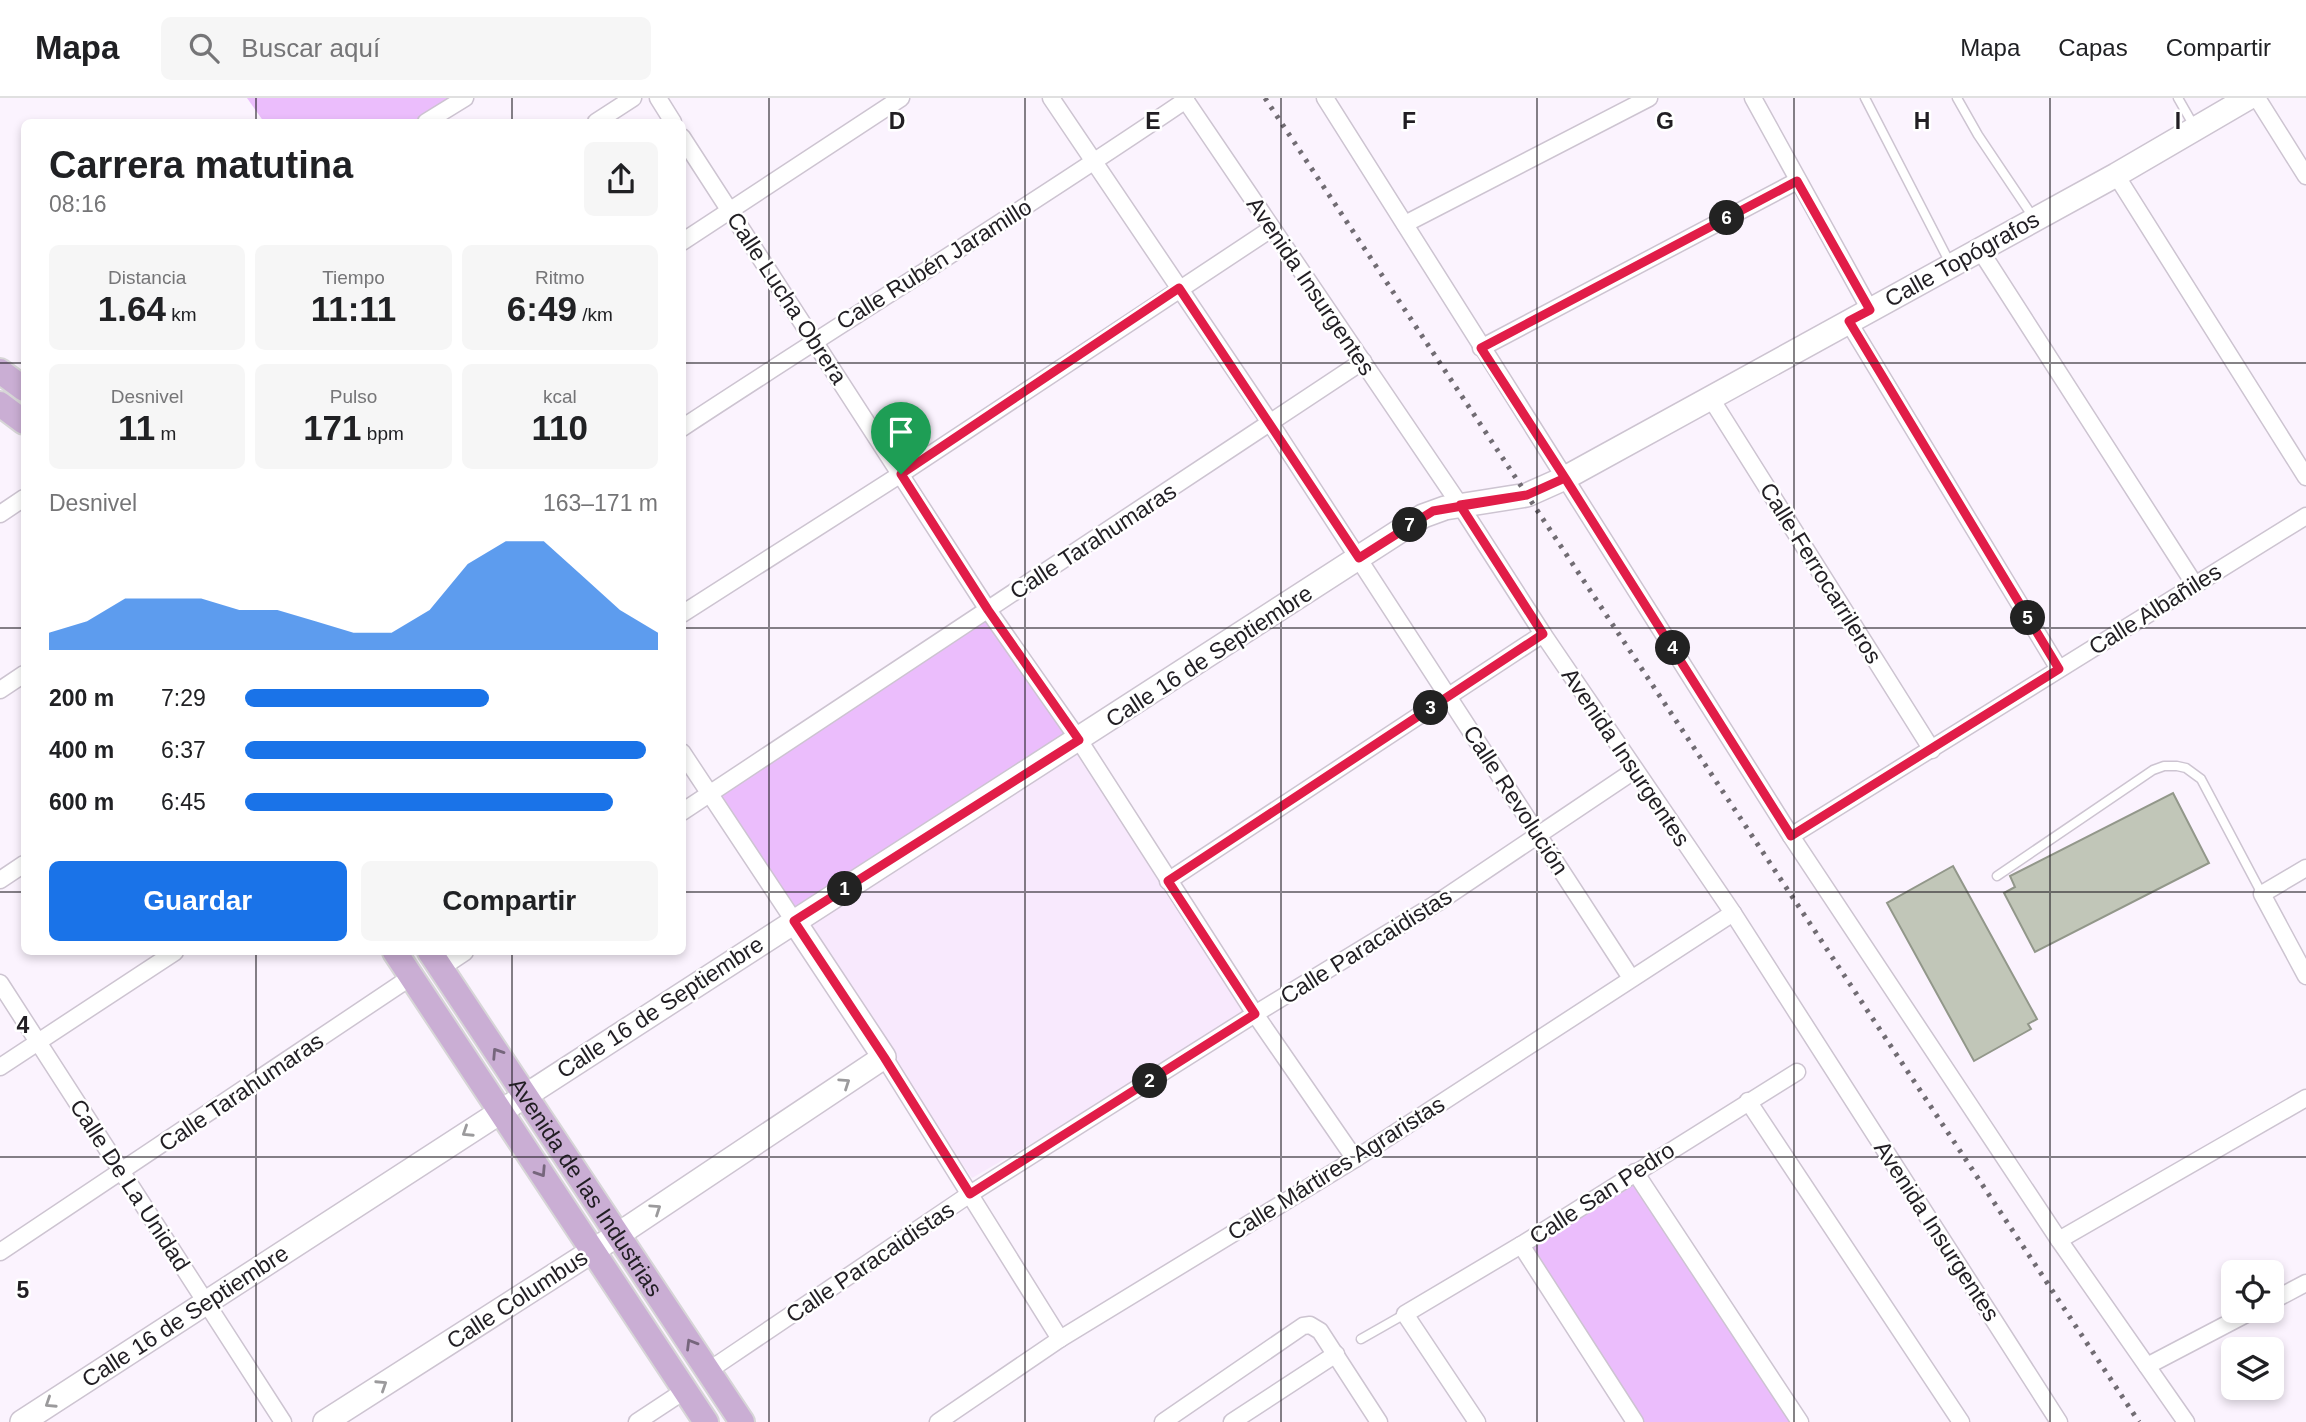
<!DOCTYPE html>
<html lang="es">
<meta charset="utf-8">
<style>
:root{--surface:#fff;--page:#f6f6f6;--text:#202124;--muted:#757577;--line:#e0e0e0;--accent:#1a73e8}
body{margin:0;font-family:Arial,sans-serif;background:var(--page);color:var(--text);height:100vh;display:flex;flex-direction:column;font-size:26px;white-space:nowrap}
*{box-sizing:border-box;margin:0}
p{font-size:23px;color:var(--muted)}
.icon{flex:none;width:38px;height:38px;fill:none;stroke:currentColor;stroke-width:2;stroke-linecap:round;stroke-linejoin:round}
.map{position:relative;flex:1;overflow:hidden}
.sheet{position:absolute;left:21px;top:21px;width:665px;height:836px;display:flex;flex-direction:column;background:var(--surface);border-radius:10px;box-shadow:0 4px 10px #0003}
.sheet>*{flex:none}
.fabs{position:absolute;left:2221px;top:1162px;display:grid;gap:14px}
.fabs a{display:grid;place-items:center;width:63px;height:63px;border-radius:10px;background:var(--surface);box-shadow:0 4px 10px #0003;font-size:35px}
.pin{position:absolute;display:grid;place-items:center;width:60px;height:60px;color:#fff;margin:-72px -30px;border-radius:50% 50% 50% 0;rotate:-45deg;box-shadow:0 0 7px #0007}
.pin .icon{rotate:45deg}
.km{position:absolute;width:35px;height:35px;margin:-18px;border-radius:50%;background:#222;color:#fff;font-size:19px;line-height:35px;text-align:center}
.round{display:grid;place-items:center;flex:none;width:74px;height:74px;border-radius:10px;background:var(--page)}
.head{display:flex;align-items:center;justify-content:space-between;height:119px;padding:0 28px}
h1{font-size:38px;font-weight:600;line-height:52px}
.stats{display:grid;grid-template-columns:repeat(3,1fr);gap:10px;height:119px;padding:7px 28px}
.stats div{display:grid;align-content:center;border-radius:10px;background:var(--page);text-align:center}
.stats b{font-size:35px;font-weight:600}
.stats small{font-size:19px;font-weight:400}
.stats p{font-size:19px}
.chart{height:196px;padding:14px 28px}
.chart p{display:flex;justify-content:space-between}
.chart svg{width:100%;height:126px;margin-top:7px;fill:var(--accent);opacity:.7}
.action{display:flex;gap:14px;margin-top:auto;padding:14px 28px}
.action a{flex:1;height:80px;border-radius:10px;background:var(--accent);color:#fff;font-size:28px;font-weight:600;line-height:80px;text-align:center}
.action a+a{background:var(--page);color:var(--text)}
ul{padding:0 28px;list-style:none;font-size:23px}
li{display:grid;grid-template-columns:112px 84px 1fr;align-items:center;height:52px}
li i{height:18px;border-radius:9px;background:var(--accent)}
header{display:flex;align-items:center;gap:42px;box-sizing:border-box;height:98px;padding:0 35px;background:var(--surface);border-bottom:2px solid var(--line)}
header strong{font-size:33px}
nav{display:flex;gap:38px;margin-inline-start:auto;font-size:24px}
.search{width:490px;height:63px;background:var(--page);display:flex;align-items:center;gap:18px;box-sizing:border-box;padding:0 24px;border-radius:10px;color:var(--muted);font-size:26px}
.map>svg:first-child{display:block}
</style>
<header>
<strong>Mapa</strong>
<div class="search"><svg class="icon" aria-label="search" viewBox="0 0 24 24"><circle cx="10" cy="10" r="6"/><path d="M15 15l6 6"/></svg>Buscar aquí</div>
<nav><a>Mapa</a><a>Capas</a><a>Compartir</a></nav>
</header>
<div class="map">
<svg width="2306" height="1324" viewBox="0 0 2306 1324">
<rect width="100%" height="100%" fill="#fbf3fe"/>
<path fill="#f8e9fd" d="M1079 642 1255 916 972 1080 794 823Z"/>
<g fill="#ebbdfc">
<path d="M247 0H465L426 24H264Z"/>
<path d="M988 512 1079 642 794 823 711 696Z"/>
<path d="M1635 1074 1800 1324H1635L1521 1147Z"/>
</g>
<g fill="#c1c6b8" stroke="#92978a" stroke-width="2">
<path d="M2173 695 2209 765 2035 854 2004 795 2015 789 2010 778Z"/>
<path d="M1953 768 2037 921 2028 926 2031 931 1974 963 1887 805Z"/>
</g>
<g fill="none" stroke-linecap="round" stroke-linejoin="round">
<g stroke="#cdc4d1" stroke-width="11">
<g id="lane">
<path d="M1865 0 1950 165"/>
<path d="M1957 0 1978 37 2033 119"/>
<path d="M2178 0 2194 28"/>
<path d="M1997 778 2153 672 2164 668H2177L2186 670 2201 681 2262 796"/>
<path d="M1361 1241 1405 1216"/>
</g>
</g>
<g stroke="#cdc4d1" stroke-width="19">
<g id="street">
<path d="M658 0 673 24"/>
<path d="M1051 0 1271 326 1631 880"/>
<path d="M1184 0 1460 407 1543 536 1733 815 2059 1324"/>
<path d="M1325 0 1791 738 2059 1142 2186 1324"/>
<path d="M1753 0 1870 212"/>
<path d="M2257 0 2306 78"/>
<path d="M426 24 465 0"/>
<path d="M596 24 633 0"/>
<path d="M682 39 988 512 1079 642 1255 916 1355 1061"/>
<path d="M2116 77 2306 379"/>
<path d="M1405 126 1649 0"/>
<path d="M682 144 901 0"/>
<path d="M1980 152 2195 487"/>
<path d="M1848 223 2059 571"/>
<path d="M1481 250 1797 83"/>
<path d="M1710 299 1932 652"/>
<path d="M682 330C849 220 1020 115 1186 2"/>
<path d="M0 416 24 400"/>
<path d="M682 516 901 376 1271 131"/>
<path d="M0 592 24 576"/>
<path d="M682 654 794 823"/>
<path d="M682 714 1363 263"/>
<path d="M1791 738 2306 418"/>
<path d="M2306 770 2262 796 2306 878"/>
<path d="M0 782 24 766"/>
<path d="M1168 783 1543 536"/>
<path d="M441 870 465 854"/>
<path d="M0 885 283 1324"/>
<path d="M884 959 1060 1241"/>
<path d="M0 969 175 854"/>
<path d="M1748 1003 1961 1324"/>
<path d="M1635 1074 1800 1324"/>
<path d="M2059 1142 2306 1000"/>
<path d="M1521 1147 1635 1324"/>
<path d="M0 1154 411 879"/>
<path d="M2272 1203 2306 1185"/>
<path d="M2147 1268 2252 1213"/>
<path d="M708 1273 970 1096 1255 916 1437 805 1635 672"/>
<path d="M637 1324 684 1293"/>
<path d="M938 1324 1060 1241 1355 1061 1733 815"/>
<path d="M1163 1324 1303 1228 1310 1227 1320 1233 1379 1324"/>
<path d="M1232 1324 1336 1256"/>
<path d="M1477 1324 1405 1216 1521 1147 1797 974"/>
</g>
</g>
<g stroke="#cdc4d1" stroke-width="26">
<g id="secondary">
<path d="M22 1324C488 1020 956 721 1423 418L1445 410 1527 397 1565 380 2116 77 2248 0"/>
<path d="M325 1324 619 1136 884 959 794 823"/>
</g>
</g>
<g stroke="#d7d6d7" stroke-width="28">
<g id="primary">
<path d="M0 273 24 291"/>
<path d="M0 306 24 324"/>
<path d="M395 854 706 1324"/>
<path id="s1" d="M430 854 742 1324"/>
</g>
</g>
<use href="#lane" stroke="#fff" stroke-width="8"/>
<use href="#street" stroke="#fff" stroke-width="16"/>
<use href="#secondary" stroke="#fff" stroke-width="23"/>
<use href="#primary" stroke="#caaed4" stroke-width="24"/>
<path stroke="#716c73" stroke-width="5" stroke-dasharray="3.5 7" stroke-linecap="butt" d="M1265 0 2139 1324"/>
</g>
<defs><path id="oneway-chevron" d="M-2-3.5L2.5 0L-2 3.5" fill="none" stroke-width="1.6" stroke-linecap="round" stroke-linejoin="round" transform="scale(1.75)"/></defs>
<g stroke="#76667c">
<use href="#oneway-chevron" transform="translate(497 955) rotate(-123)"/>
<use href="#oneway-chevron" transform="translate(541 1074) rotate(57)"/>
<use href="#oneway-chevron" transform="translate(691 1246) rotate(-121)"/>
</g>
<g stroke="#9b9a9c">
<use href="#oneway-chevron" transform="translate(845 985) rotate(-34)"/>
<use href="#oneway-chevron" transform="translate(467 1034) rotate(147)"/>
<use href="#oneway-chevron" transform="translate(656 1111) rotate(-34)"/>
<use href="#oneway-chevron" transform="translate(382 1287) rotate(-33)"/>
<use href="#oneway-chevron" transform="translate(50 1305) rotate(147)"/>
</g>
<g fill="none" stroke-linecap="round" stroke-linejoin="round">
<g stroke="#fff" stroke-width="14">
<path id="route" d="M901 376 988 512 1079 642 794 823 884 959 970 1096 1255 916 1168 783 1543 536 1460 407 1527 397 1565 380 1791 738 2059 571 1849 223 1870 212 1797 83 1481 250 1565 380 1527 397 1433 413 1359 460 1179 190 901 376"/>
</g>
<use href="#route" stroke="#e11d48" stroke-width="9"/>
</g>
<path fill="none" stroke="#211e23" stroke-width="2" stroke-opacity="0.55" d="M256 0V24M512 0V24M769 0V1324M1025 0V1324M1281 0V1324M1537 0V1324M1794 0V1324M2050 0V1324M0 265H24M682 265H2306M0 530H24M682 530H2306M0 794H24M682 794H2306M256 854V1324M512 854V1324M0 1059H2306"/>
<g text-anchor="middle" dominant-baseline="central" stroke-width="5" stroke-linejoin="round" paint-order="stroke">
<g font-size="23" fill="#211e23" stroke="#fff">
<text transform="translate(1962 161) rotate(-29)">Calle Topógrafos</text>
<text transform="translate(934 166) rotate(-32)">Calle Rubén Jaramillo</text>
<text transform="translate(1311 188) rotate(56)">Avenida Insurgentes</text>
<text transform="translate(787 200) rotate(57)">Calle Lucha Obrera</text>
<text transform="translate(1093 443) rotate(-33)">Calle Tarahumaras</text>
<text transform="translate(1821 475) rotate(58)">Calle Ferrocarrileros</text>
<text transform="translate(2155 511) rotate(-32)">Calle Albañiles</text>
<text transform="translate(1209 558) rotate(-33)">Calle 16 de Septiembre</text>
<text transform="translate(1626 659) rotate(56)">Avenida Insurgentes</text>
<text transform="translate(1516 702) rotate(57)">Calle Revolución</text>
<text transform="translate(1366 848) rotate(-32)">Calle Paracaidistas</text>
<text transform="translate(660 909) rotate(-33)">Calle 16 de Septiembre</text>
<text transform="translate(241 994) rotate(-34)">Calle Tarahumaras</text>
<text transform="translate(1336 1070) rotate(-32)">Calle Mártires Agraristas</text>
<text transform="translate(130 1087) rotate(57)">Calle De La Unidad</text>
<text stroke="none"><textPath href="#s1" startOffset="282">Avenida de las Industrias</textPath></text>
<text transform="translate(1602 1095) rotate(-33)">Calle San Pedro</text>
<text transform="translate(1937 1133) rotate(57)">Avenida Insurgentes</text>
<text transform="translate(870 1164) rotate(-34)">Calle Paracaidistas</text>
<text transform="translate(517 1201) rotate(-33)">Calle Columbus</text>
<text transform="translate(185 1218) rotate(-33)">Calle 16 de Septiembre</text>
</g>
</g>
<g font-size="23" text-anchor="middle" font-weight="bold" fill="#211e23" stroke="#fff" stroke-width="5" stroke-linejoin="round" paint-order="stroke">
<text x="897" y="31">D</text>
<text x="1153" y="31">E</text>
<text x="1409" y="31">F</text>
<text x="1665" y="31">G</text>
<text x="1922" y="31">H</text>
<text x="2178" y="31">I</text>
<text x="23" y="935">4</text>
<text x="23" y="1200">5</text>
</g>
</svg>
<div class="fabs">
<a><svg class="icon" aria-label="locate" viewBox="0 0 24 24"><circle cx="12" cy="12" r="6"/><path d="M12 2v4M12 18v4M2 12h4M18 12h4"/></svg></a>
<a><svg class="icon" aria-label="layers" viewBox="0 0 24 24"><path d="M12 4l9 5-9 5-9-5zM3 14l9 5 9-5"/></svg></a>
</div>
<div class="pin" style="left:901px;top:376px;background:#1e9e55"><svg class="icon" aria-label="arrive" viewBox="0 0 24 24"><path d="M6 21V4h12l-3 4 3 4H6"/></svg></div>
<b class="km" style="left:845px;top:791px">1</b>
<b class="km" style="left:1150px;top:983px">2</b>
<b class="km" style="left:1431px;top:610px">3</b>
<b class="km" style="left:1673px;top:550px">4</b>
<b class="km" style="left:2028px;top:520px">5</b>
<b class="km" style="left:1727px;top:120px">6</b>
<b class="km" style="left:1410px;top:427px">7</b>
<section class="sheet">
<div class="head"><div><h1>Carrera matutina</h1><p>08:16</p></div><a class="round"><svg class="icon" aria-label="share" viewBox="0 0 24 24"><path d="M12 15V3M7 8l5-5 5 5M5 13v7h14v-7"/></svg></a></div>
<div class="stats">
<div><p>Distancia</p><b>1.64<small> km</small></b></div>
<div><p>Tiempo</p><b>11:11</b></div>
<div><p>Ritmo</p><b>6:49<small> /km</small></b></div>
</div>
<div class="stats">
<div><p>Desnivel</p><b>11<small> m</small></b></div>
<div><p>Pulso</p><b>171<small> bpm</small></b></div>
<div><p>kcal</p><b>110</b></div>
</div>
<div class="chart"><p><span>Desnivel</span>163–171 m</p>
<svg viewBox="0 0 160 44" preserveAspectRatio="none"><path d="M0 44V38L10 34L20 26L30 26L40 26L50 30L60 30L70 34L80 38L90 38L100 30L110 14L120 6L130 6L140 18L150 30L160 38V44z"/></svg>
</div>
<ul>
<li><b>200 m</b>7:29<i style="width:59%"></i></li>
<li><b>400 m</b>6:37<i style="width:97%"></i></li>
<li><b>600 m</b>6:45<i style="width:89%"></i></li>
</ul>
<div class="action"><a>Guardar</a><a>Compartir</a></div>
</section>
</div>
